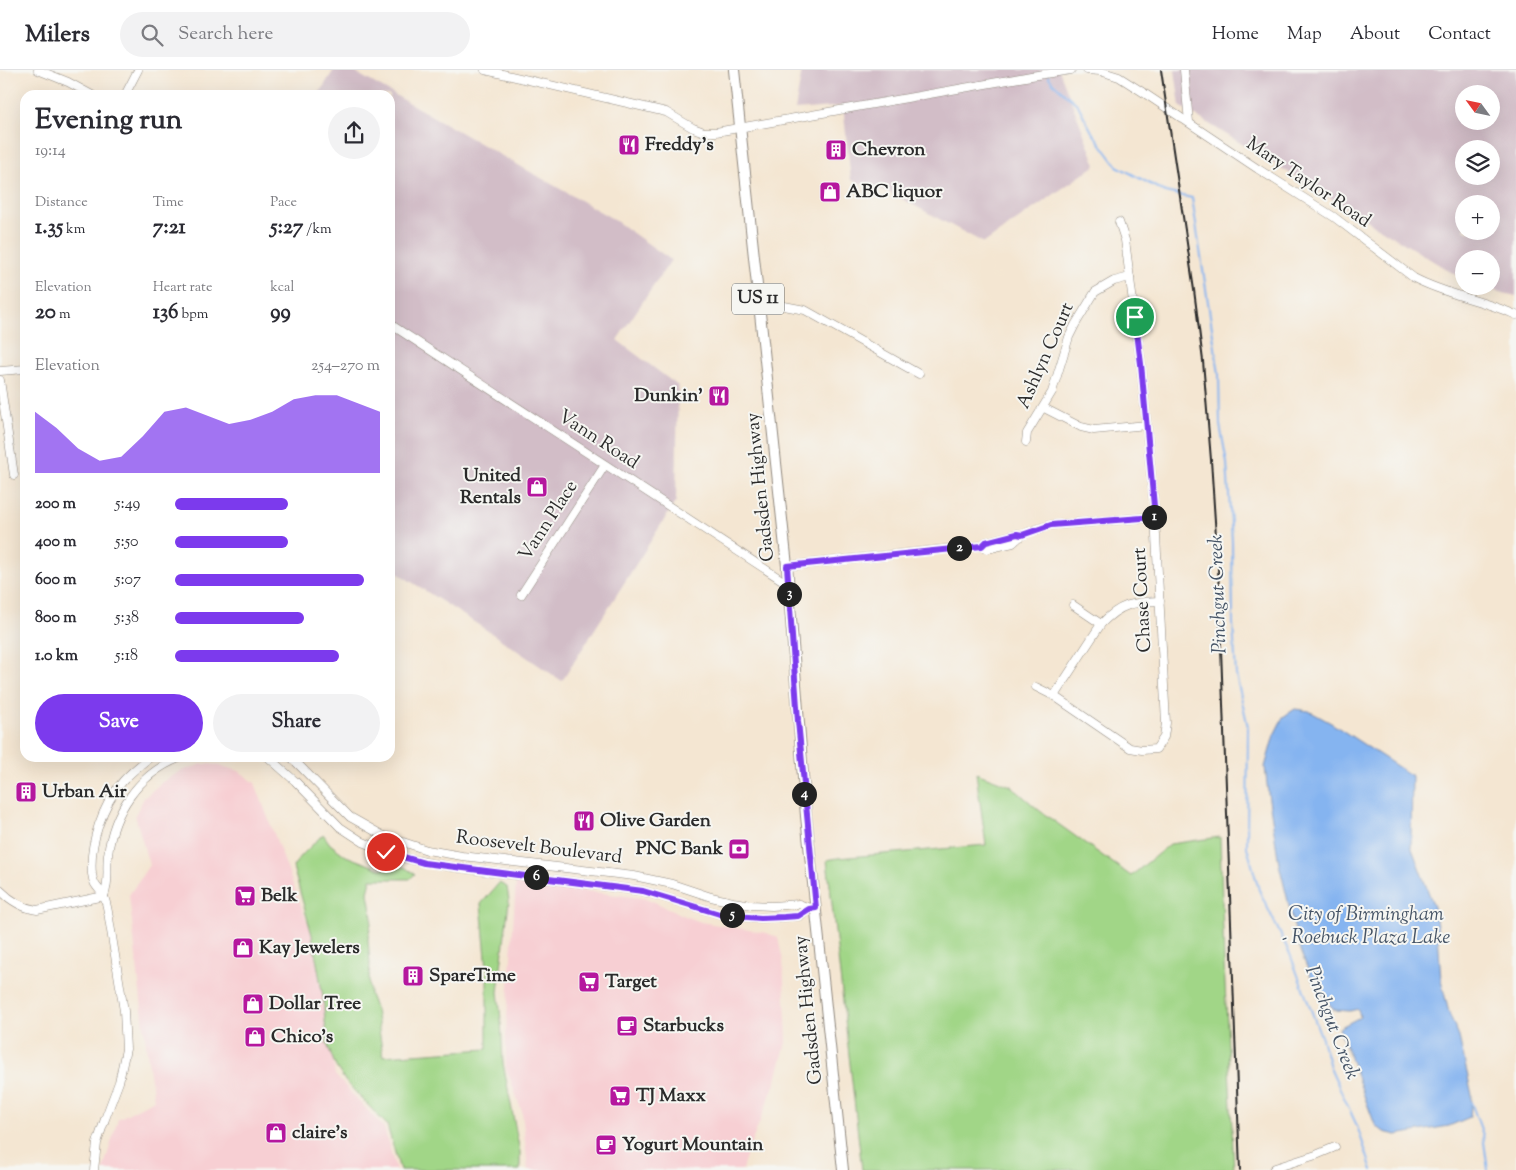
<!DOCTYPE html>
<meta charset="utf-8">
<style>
:root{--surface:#fff;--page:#f2f2f3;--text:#2b2b33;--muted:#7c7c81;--line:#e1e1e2;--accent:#7c3aed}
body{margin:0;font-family:"Sorts Mill Goudy",serif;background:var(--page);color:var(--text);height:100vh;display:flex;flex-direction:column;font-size:19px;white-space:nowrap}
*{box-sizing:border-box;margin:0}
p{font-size:16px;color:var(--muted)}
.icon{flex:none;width:28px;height:28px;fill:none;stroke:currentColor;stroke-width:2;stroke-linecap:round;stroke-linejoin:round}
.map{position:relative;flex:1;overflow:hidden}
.sheet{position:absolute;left:20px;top:20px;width:375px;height:672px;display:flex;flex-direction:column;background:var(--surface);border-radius:15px;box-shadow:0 5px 20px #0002}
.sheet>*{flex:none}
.needle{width:32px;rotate:303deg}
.controls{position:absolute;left:1455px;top:15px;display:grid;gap:10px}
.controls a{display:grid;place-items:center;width:45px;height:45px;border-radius:50%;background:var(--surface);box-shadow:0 5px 20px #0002;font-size:25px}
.pin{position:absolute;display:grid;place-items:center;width:42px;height:42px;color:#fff;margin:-21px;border:2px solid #fff;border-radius:50%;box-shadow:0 1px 5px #0007}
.km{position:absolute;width:25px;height:25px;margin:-12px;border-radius:50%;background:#222;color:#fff;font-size:14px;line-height:25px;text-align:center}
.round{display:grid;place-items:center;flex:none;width:52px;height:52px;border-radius:26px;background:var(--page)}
.headline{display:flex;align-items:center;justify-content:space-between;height:85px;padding:0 15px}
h1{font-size:28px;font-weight:700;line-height:38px}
.metrics{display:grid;grid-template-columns:repeat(3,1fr);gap:8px;height:85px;padding:5px 15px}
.metrics div{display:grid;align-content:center}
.metrics b{font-size:21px;font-weight:700}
.metrics small{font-size:14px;font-weight:400}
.metrics p{font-size:14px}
.chart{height:140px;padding:10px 15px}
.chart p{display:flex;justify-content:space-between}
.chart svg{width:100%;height:90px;margin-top:5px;fill:var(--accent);opacity:.7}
.action{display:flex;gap:10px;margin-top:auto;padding:10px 15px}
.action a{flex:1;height:58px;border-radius:30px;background:var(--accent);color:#fff;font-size:20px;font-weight:700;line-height:58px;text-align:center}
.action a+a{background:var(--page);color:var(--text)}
ul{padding:0 15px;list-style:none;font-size:16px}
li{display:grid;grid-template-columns:80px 60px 1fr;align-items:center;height:38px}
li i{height:12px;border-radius:6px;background:var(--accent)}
header{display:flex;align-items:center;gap:30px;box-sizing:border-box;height:70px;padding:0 25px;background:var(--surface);border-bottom:1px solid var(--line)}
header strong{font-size:24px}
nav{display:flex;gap:28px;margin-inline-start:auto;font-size:18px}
.search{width:350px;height:45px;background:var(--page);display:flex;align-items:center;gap:12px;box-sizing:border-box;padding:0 18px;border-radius:28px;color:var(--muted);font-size:19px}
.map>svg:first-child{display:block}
</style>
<header>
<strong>Milers</strong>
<div class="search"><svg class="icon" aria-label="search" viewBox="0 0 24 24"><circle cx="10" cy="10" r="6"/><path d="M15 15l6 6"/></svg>Search here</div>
<nav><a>Home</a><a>Map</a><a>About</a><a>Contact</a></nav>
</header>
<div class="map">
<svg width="1516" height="1100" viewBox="0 0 1516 1100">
<rect width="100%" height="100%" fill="#f6f6f2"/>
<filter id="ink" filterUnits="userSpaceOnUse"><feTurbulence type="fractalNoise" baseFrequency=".02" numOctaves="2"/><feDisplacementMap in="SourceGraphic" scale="10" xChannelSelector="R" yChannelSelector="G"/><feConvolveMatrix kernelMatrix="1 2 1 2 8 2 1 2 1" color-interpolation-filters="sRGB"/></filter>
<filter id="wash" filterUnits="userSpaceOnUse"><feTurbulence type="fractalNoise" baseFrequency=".0096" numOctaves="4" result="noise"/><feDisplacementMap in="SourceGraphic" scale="20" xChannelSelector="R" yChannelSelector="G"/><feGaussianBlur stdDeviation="1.12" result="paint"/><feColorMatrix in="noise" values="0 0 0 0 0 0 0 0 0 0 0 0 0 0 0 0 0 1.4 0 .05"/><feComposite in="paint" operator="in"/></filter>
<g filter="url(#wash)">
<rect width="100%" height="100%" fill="#f4e6d2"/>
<g fill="#f7cfd3">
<path d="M202 694 219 695 239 701 255 713 317 878 335 1005 384 1058 396 1100H103L118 1049 154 1030 147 983 129 825 149 795 135 745 144 728 162 712 181 701Z"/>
<path d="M516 812 648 829 685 846 701 852 767 863 778 868 783 891 787 969 775 1013 745 1089 742 1100H528L522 1042 506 998V961Z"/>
</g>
<g fill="#d2bdc7" fill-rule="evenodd">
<path d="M334 0H351L613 149 671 190 617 270 678 316 676 431 562 611 491 563 390 498V25H318Z"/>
<path d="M802 0H1059L1096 95 984 173 891 123 851 110 843 36 795 40Z"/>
<path d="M1175 0H1516V226L1474 216H1491V189H1464V210L1180 36ZM1464 24H1491V51H1464ZM1464 79H1491V106H1464ZM1464 134H1491V161H1464Z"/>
</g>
<g fill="#a1d687" stroke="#668059">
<path d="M976 703 1011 716 1040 741 1131 806 1170 774 1220 767 1224 893 1234 1100H862L827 790 838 788 986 775Z"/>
<path d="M323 764 330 774 346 786 380 799 404 797 415 804 410 809H371L368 823 372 848 368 869 370 894 369 909 370 925 376 940 383 986 487 979V898L481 834 499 813 507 817 509 831 498 922 501 949 503 993 520 1082V1100H400L387 1055 346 1012 336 997 327 974 323 927 312 865 293 797C301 784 313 775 323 764Z"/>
</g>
<path fill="#85b4f0" stroke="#58708e" d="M1295 639 1309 641 1331 653 1412 706 1411 776 1434 837 1438 863 1441 910 1449 943 1459 967 1472 1025 1470 1047 1449 1056 1396 1065 1384 1062 1375 1055 1339 958 1360 947 1358 939 1350 941 1334 940 1314 913 1300 881 1279 794 1268 723 1265 697 1274 665 1283 647Z"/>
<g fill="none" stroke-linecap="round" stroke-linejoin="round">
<g stroke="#85b4f0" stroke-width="2">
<path d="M1048 6 1053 13 1078 35 1092 62 1117 96 1165 122 1192 128 1219 304 1220 355 1227 393 1232 471 1233 553 1236 605 1248 657 1247 777 1259 820 1290 884 1322 969 1330 997 1357 1056 1372 1100"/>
<path d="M1471 1032 1483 1065 1488 1100"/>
</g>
</g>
</g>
<g filter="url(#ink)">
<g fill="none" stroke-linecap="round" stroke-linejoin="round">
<g stroke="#90887e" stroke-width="9">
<g id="minor">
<path d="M38 0 68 12 92 25"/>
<path d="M485 0 666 42 693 58 704 62H716L1031 6 1071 0"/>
<path d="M1087 0 1100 1 1119 7 1141 21 1258 99 1334 147 1414 208C1446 225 1483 230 1516 245"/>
<path d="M1184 0 1189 52"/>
<path d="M125 25 138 0"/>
<path d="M759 239 779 235 805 240 919 304"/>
<path d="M390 254 788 514"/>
<path d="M0 301 25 299"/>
<path d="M0 310 14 405"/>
<path d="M1044 338 1081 357 1094 360 1147 355"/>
<path d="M1026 372 1027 363 1052 322 1069 267 1075 255 1095 222 1114 211 1130 207"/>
<path d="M982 476 986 472 1017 464 1022 465"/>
<path d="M787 496 965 477 982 476 987 479 1013 473 1022 465 1031 461 1051 455 1155 447"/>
<path d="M521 525 605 395"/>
<path d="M1073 535 1101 554"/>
<path d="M1036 617 1054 626 1130 678 1142 680 1156 679 1164 667 1166 653 1155 447 1141 294 1125 170 1119 152"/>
<path d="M1054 626 1101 554C1120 534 1133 532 1160 531"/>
<path d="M269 688 295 711 340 757 363 772 403 788 452 797 643 821 723 845 761 848 784 847 799 846 809 839"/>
<path d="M292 688 350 747 382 765 427 780 462 786 634 806 672 814 711 827 733 832 752 835 772 836 799 834 812 839"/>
<path d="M0 820C11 831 22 838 37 840L104 826"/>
<path d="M104 826C110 810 106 800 108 785 113 741 139 704 179 688"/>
<path d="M94 1100 97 1073 105 1049 119 1012 126 979 124 941 108 842C107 837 106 831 104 827 100 817 94 819 92 804 89 773 103 734 123 711 131 702 140 695 149 688"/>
<path d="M1273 1100 1275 1098 1316 1085 1335 1077"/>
</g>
</g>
<g stroke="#90887e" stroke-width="12">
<path id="major" d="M734 0 787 496 806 746 843 1100"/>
</g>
<use href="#minor" stroke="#fff" stroke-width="8"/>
<use href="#major" stroke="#fff" stroke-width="10"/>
<path stroke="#2b2b2b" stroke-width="2" d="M1161 0 1194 220 1203 291 1211 390 1218 497 1240 1100"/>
</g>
</g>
<g fill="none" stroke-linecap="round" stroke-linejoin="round" filter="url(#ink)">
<g stroke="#fff" stroke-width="10">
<path id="route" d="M386 782 424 793 643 821 723 845 761 848 784 847 798 846 809 839 816 838 798 651 787 496 982 476 986 472 1017 464 1022 465 1051 455 1155 447 1141 294 1135 247"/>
</g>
<use href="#route" stroke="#7c3aed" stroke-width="6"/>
</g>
<defs>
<g id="restaurant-square" transform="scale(1.125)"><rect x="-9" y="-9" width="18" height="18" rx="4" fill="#b5179e" stroke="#f6f6f2"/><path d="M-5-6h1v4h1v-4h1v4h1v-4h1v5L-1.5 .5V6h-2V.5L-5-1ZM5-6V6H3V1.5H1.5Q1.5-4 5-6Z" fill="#fff"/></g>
<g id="building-square" transform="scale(1.125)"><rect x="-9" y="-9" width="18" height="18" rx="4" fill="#b5179e" stroke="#f6f6f2"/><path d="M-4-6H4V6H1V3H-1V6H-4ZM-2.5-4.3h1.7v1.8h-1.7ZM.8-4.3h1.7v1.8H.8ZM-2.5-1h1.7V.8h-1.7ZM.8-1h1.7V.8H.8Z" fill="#fff"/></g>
<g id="shop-square" transform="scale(1.125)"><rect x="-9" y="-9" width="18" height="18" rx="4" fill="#b5179e" stroke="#f6f6f2"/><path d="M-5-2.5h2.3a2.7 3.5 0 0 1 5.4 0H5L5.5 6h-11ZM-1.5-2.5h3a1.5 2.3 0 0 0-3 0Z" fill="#fff"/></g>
<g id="bank-square" transform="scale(1.125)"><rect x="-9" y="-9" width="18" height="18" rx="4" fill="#b5179e" stroke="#f6f6f2"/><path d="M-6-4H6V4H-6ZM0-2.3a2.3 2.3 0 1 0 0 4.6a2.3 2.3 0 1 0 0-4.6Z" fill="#fff"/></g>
<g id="supermarket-square" transform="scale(1.125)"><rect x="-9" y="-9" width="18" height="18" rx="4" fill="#b5179e" stroke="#f6f6f2"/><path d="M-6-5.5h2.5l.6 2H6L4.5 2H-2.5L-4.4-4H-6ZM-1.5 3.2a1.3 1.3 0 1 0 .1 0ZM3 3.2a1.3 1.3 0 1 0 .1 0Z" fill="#fff"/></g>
<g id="cafe-square" transform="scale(1.125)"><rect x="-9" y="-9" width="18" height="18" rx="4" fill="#b5179e" stroke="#f6f6f2"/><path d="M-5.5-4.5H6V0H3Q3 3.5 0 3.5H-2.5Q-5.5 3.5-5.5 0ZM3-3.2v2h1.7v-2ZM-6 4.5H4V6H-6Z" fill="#fff"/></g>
</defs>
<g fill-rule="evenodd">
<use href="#restaurant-square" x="629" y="75"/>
<use href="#building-square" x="836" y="80"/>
<use href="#shop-square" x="830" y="122"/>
<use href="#restaurant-square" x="719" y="326"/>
<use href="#shop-square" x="537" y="417"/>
<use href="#building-square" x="26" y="722"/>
<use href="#restaurant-square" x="584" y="751"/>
<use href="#bank-square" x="739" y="779"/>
<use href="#supermarket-square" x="245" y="826"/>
<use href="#shop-square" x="243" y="878"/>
<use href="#building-square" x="413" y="906"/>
<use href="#supermarket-square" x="589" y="912"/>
<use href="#shop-square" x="253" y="934"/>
<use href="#cafe-square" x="627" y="956"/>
<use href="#shop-square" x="255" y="967"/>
<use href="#supermarket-square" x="620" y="1026"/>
<use href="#shop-square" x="276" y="1063"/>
<use href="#cafe-square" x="606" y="1075"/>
</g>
<g text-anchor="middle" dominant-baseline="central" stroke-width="4" stroke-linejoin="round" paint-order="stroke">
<rect fill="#f6f6f2" stroke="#686867" stroke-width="1" x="732" y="213.5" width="52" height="31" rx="4"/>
<g font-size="18" font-weight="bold" fill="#2b2b2b">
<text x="758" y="229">US 11</text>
</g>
<g font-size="19" font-weight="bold" fill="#2b2b2b" stroke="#f6f6f2" text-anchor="start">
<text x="645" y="75">Freddy's</text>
<text x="852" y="80">Chevron</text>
<text x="846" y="122">ABC liquor</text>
<text x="703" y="326" text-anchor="end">Dunkin'</text>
<text x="521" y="406" text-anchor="end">United<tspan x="521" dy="22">Rentals</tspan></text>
<text x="42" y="722">Urban Air</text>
<text x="600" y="751">Olive Garden</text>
<text x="723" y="779" text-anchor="end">PNC Bank</text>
<text x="261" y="826">Belk</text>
<text x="259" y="878">Kay Jewelers</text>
<text x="429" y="906">SpareTime</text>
<text x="605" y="912">Target</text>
<text x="269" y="934">Dollar Tree</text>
<text x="643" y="956">Starbucks</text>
<text x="271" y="967">Chico's</text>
<text x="636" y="1026">TJ Maxx</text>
<text x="292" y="1063">claire's</text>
<text x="622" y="1075">Yogurt Mountain</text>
</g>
<g font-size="19" fill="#2b2b2b" stroke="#f6f6f2">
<text transform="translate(1308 113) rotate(34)">Mary Taylor Road</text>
<text transform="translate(1046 286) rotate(-66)">Ashlyn Court</text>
<text transform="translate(598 370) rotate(33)">Vann Road</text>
<text transform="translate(761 417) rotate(-96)">Gadsden Highway</text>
<text transform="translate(549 451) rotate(-57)">Vann Place</text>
<text transform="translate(1143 530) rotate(-93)">Chase Court</text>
<text transform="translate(539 778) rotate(7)">Roosevelt Boulevard</text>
<text transform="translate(809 940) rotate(-96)">Gadsden Highway</text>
</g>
<g font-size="20" font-style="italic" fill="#465466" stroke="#f6f6f2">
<text transform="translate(1219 524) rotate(-92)">Pinchgut Creek</text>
<text x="1366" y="845">City of Birmingham<tspan x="1366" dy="23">- Roebuck Plaza Lake</tspan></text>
<text transform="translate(1331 953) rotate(69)">Pinchgut Creek</text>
</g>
</g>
</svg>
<div class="controls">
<a><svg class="needle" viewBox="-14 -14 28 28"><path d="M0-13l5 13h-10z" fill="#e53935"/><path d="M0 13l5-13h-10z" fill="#7c7c81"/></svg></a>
<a><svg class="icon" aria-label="layers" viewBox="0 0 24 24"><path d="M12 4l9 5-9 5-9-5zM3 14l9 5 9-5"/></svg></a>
<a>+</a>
<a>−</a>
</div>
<div class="pin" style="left:1135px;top:247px;background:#1e9e55"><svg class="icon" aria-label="arrive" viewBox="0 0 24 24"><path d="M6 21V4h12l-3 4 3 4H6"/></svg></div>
<div class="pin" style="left:386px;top:782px;background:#d93025"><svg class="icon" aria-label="check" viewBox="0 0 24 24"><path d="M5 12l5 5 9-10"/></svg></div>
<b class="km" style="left:1154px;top:447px">1</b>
<b class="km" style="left:959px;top:478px">2</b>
<b class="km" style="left:789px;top:524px">3</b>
<b class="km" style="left:804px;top:724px">4</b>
<b class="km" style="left:732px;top:845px">5</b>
<b class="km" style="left:536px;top:807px">6</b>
<section class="sheet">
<div class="headline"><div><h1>Evening run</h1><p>19:14</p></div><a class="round"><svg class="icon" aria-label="share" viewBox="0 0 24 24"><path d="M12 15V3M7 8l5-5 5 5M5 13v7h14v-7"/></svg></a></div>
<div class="metrics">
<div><p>Distance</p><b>1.35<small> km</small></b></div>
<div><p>Time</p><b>7:21</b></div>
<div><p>Pace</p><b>5:27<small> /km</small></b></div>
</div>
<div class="metrics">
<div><p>Elevation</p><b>20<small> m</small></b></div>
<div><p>Heart rate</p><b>136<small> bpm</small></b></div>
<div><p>kcal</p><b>99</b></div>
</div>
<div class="chart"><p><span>Elevation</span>254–270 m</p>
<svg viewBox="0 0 160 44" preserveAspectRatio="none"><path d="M0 44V14L10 22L20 32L30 38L40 36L50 26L60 14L70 12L80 16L90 20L100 18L110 14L120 8L130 6L140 6L150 10L160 14V44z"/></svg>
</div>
<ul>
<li><b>200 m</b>5:49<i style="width:55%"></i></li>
<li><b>400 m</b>5:50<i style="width:55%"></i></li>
<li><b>600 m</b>5:07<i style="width:92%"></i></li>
<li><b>800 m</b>5:38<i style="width:63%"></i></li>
<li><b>1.0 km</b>5:18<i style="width:80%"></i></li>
</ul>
<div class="action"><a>Save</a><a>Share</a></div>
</section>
</div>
